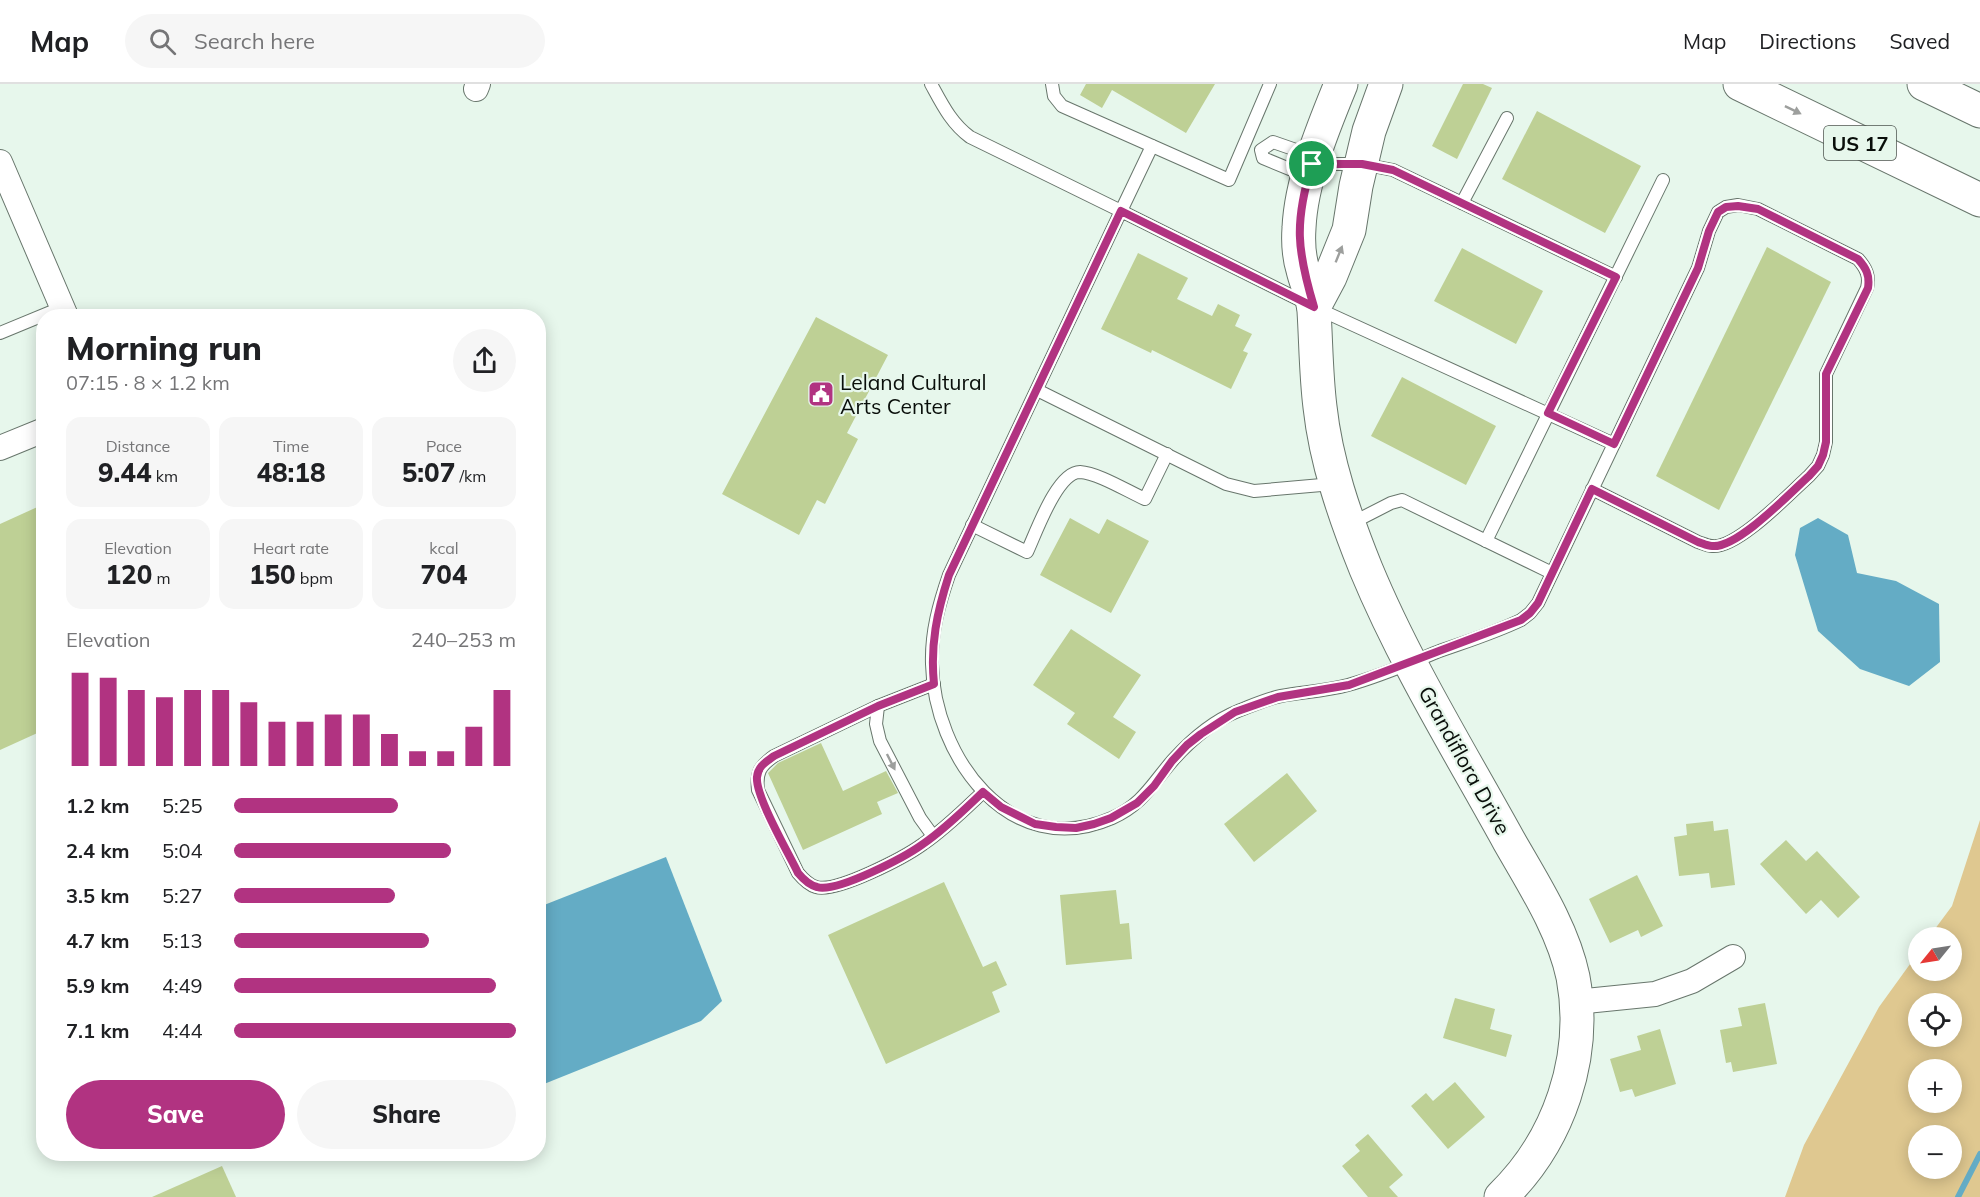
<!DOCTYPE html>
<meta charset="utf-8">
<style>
:root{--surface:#fff;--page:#f6f6f6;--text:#202124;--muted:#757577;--line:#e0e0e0;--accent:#b13381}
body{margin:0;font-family:Mulish,sans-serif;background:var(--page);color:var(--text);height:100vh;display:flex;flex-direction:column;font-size:22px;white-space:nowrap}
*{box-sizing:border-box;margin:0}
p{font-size:20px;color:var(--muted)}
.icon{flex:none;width:33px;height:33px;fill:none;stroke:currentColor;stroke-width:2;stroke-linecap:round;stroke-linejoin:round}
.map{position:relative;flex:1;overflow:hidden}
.side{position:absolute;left:36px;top:225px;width:510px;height:852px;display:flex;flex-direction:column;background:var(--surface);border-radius:24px;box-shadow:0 3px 15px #0003}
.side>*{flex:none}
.needle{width:39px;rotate:240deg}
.controls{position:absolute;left:1908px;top:843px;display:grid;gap:12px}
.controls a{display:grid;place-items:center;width:54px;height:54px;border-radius:50%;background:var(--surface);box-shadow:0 3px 15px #0003;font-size:30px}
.pin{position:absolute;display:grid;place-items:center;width:51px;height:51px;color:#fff;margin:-26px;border:3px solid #fff;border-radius:50%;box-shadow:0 2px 6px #0007}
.round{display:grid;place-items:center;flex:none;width:63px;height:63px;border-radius:32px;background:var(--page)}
.headline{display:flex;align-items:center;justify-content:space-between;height:102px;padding:0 30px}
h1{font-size:33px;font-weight:800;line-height:45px}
.metrics{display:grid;grid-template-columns:repeat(3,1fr);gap:9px;height:102px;padding:6px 30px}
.metrics div{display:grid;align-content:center;border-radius:15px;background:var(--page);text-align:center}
.metrics b{font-size:26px;font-weight:800}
.metrics small{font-size:16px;font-weight:400}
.metrics p{font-size:16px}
.chart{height:168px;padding:12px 30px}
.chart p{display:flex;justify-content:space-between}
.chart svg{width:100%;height:108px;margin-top:6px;stroke:var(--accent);stroke-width:6}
.primary-button{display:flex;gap:12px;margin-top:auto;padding:12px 30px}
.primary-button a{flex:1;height:69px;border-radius:36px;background:var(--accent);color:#fff;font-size:24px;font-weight:800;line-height:69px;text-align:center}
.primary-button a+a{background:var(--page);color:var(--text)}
ul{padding:0 30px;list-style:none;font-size:20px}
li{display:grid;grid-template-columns:96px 72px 1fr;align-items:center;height:45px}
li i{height:15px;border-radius:8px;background:var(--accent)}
header{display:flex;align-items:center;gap:36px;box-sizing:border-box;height:84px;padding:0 30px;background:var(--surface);border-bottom:2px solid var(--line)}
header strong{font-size:28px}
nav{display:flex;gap:33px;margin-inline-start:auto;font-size:21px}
.search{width:420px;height:54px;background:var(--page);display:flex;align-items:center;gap:15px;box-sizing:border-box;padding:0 21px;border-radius:33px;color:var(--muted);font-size:22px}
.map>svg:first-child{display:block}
</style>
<header>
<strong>Map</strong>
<div class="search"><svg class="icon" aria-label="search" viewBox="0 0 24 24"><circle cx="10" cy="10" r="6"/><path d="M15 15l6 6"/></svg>Search here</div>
<nav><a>Map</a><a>Directions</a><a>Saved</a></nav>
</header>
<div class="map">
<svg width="1980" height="1113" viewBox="0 0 1980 1113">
<rect width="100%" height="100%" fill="#e7f7ec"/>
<path fill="#dfc890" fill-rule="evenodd" d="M1980 736V1113H1785L1804 1061 1879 923 1918 869V886H1952V854L1929 853 1952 822ZM1918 920H1952V952H1918ZM1918 986H1952V1018H1918ZM1918 1052H1952V1084H1918Z"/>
<g fill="#64acc5">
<path d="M1818 434 1848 451 1857 489 1896 497 1939 520 1940 578 1909 602 1860 585 1818 547 1795 471 1800 444Z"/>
<path d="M666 773 722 917 701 937 539 1002V823Z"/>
</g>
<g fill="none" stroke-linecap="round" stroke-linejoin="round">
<path stroke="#64acc5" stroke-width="6" d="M1958 1113 1980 1070"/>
</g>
<g fill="#bed095">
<path d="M1086 0H1215L1186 49 1112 6 1102 24 1080 11Z"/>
<path d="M1463 0H1483L1492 4 1457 75 1432 62Z"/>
<path d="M1537 27 1641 82 1605 149 1502 95Z"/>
<path d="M1767 163 1831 198 1719 426 1656 392Z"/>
<path d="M1462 164 1543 207 1516 260 1434 217Z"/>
<path d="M1138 169 1188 194 1177 215 1212 232 1218 220 1240 231 1235 242 1252 250 1243 267 1248 269 1231 305 1152 266 1151 269 1101 245Z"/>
<path d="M816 233 888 271 847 349 858 355 825 420 817 416 799 451 722 410Z"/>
<path d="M1402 293 1496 342 1466 401 1371 352Z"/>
<path d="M44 420V646L0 666V440Z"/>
<path d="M1070 434 1099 450 1107 435 1149 457 1111 529 1040 491Z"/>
<path d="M1071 545 1141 591 1113 633 1136 648 1119 675 1067 640 1075 629 1033 601Z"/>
<path d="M821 659 843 707 886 687 898 709 877 718 882 730 803 766 768 689 778 679Z"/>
<path d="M1287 689 1317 727 1254 778 1224 740Z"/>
<path d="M1713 737 1714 747 1728 745 1735 801 1711 804 1709 789 1679 792 1674 753 1687 751 1686 740Z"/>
<path d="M1786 756 1806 777 1817 767 1860 813 1838 834 1821 816 1806 830 1760 780Z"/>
<path d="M1637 791 1663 842 1641 853 1638 846 1610 859 1589 815Z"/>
<path d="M944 798 983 883 996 877 1007 901 992 908 1000 928 886 980 828 851Z"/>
<path d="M1116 806 1120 840 1129 839 1132 875 1066 881 1060 811Z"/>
<path d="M1455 914 1495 925 1490 945 1512 951 1506 973 1443 954Z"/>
<path d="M1765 919 1777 980 1733 988 1731 978 1726 979 1720 946 1742 942 1738 924Z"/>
<path d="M1660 945 1676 1000 1635 1013 1632 1005 1620 1008 1610 975 1641 966 1637 952Z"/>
<path d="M1455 998 1485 1033 1448 1065 1411 1022 1426 1009 1433 1017Z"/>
<path d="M1368 1050 1403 1091 1389 1103 1398 1113H1368L1342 1082 1360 1067 1355 1061Z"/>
<path d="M222 1082 236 1113H152Z"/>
</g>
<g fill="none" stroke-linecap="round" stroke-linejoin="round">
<g stroke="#68766c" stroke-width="14">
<g id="lane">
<path d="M931 0C942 20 951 39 970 53L1121 127 1152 62"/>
<path d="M1052 0 1054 12 1062 22 1229 96 1270 0"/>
<path d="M1273 58 1296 66 1312 80 1292 86 1263 74 1261 66Z"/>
<path d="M1312 80H1362L1393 86 1616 193"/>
<path d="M1462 119 1507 34"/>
<path d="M0 249 63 223"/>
<path d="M1037 306 1226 400 1254 407 1333 400"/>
<path d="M1592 405 1698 458C1702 459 1707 462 1712 462 1737 465 1790 409 1809 392L1818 382 1823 371 1826 358V290L1867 204C1870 192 1866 184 1858 175L1758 125 1738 121 1726 123 1718 128 1709 147 1698 184 1538 519 1530 529 1521 536C1494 549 1465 558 1437 568 1408 580 1378 593 1348 601 1326 607 1303 608 1281 612 1266 615 1251 622 1238 627 1213 637 1191 656 1173 676 1152 700 1143 720 1112 734 1009 779 934 671 932 580 931 548 939 520 949 491L1121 127 1314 223 1614 360"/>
<path d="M1350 440 1391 419 1402 416 1552 489"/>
<path d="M972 441 1027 468C1036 449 1057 388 1080 388 1098 389 1127 407 1145 415L1167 370"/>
<path d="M1486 457 1663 96"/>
<path d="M934 600 878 622 774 672C760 682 756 688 758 706L798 789C803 795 809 801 816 803 837 809 905 773 923 760 945 745 964 726 983 708"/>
<path d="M878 622 876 640 880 657 920 734 933 752"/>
</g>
</g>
<g stroke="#68766c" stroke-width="26">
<g id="street">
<path d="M476 5 478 0"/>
<path d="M0 78 66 232"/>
<path d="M0 364 44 346"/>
<path d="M1576 918 1655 910 1692 897 1733 873"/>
</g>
</g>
<g stroke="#68766c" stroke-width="35">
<g id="secondary">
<path d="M1341 0C1323 44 1301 97 1299 144 1298 158 1299 173 1303 186 1306 199 1313 213 1314 227 1316 259 1316 291 1320 323 1326 378 1345 433 1366 485 1405 579 1460 668 1509 757 1533 799 1563 845 1573 893 1588 973 1559 1057 1501 1113"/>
<path d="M1314 223 1330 193 1349 146 1356 102 1369 47 1386 0"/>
</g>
</g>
<g stroke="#68766c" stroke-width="35">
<g id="highway">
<path d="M1740 0 1980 116"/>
<path d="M1924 0 1980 27"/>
</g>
</g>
<use href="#lane" stroke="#fff" stroke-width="12"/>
<use href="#street" stroke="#fff" stroke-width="24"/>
<use href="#secondary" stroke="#fff" stroke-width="33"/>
<use href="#highway" stroke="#fff" stroke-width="33"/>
</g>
<defs><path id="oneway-solid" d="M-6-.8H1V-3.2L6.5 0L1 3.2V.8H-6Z" transform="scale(1.5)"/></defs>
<g fill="#9d9f9d">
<use href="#oneway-solid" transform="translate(1793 26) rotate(26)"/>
<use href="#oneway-solid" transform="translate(1339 170) rotate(-68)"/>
<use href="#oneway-solid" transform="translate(891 678) rotate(63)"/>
</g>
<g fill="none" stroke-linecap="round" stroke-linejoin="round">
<g stroke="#fff" stroke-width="12">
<path id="route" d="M1312 80H1362L1393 86 1616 193 1548 329 1614 360 1698 184 1709 147 1718 128 1726 123 1738 122 1758 125 1858 175C1866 184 1870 191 1868 204L1826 290V358L1823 371 1818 382 1809 392C1790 409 1737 465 1712 462 1707 462 1702 459 1698 458L1592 405 1538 519 1530 529 1521 536 1349 601 1278 613 1235 628 1201 650 1187 661 1172 677 1154 702 1137 719 1111 734 1094 740 1076 744 1056 743 1035 740 1001 723 983 708C964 726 945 745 923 760 905 773 837 809 817 803 809 801 803 795 798 789 789 770 755 712 757 693 758 682 766 678 774 672L878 622 934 600C930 561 937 528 949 491L1121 127 1314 223C1297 166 1294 139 1312 80Z"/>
</g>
<use href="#route" stroke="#b13381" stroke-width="8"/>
</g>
<defs>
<g id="civic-square" transform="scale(1.35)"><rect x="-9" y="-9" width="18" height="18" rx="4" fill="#b13381" stroke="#e7f7ec"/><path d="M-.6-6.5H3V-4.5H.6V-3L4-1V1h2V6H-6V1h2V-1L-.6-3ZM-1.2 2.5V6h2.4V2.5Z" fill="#fff"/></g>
</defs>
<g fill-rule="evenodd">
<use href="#civic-square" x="821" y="310"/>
</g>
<g text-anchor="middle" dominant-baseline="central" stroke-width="4.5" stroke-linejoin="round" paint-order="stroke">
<rect fill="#e7f7ec" stroke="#4c544e" stroke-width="1.5" x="1824" y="42" width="72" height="34" rx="4.5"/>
<g font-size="20" font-weight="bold" fill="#090e0a">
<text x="1860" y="59">US 17</text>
</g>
<g font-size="21" fill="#090e0a" stroke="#e7f7ec" text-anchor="start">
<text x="840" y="298">Leland Cultural<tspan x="840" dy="24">Arts Center</tspan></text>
</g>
<g font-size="21" fill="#090e0a" stroke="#e7f7ec">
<text transform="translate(1465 676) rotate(61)">Grandiflora Drive</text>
</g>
</g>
</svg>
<div class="controls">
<a><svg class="needle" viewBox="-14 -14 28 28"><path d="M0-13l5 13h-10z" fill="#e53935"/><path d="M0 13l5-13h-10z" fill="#757577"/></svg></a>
<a><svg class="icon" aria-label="locate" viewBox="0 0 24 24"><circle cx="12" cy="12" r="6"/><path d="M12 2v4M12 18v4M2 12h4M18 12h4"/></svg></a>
<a>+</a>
<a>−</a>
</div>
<div class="pin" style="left:1312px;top:80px;background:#1e9e55"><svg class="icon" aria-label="arrive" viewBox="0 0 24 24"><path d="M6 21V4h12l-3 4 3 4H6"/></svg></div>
<section class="side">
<div class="headline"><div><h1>Morning run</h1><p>07:15 · 8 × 1.2 km</p></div><a class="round"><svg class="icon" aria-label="share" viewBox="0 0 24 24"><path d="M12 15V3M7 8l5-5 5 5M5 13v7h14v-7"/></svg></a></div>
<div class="metrics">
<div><p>Distance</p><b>9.44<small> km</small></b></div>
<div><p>Time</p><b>48:18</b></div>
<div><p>Pace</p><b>5:07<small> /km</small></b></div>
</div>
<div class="metrics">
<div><p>Elevation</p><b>120<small> m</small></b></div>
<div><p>Heart rate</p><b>150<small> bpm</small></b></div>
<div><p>kcal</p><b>704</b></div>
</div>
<div class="chart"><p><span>Elevation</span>240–253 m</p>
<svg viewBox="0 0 160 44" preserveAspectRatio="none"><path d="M5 44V6M15 44V8M25 44V13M35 44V16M45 44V13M55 44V13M65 44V18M75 44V26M85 44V26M95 44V23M105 44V23M115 44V31M125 44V38M135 44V38M145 44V28M155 44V13"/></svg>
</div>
<ul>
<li><b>1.2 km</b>5:25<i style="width:58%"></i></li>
<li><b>2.4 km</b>5:04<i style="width:77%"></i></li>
<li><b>3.5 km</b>5:27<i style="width:57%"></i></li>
<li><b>4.7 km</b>5:13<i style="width:69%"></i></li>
<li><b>5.9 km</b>4:49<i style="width:93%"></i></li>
<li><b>7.1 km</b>4:44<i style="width:100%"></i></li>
</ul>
<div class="primary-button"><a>Save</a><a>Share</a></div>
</section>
</div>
